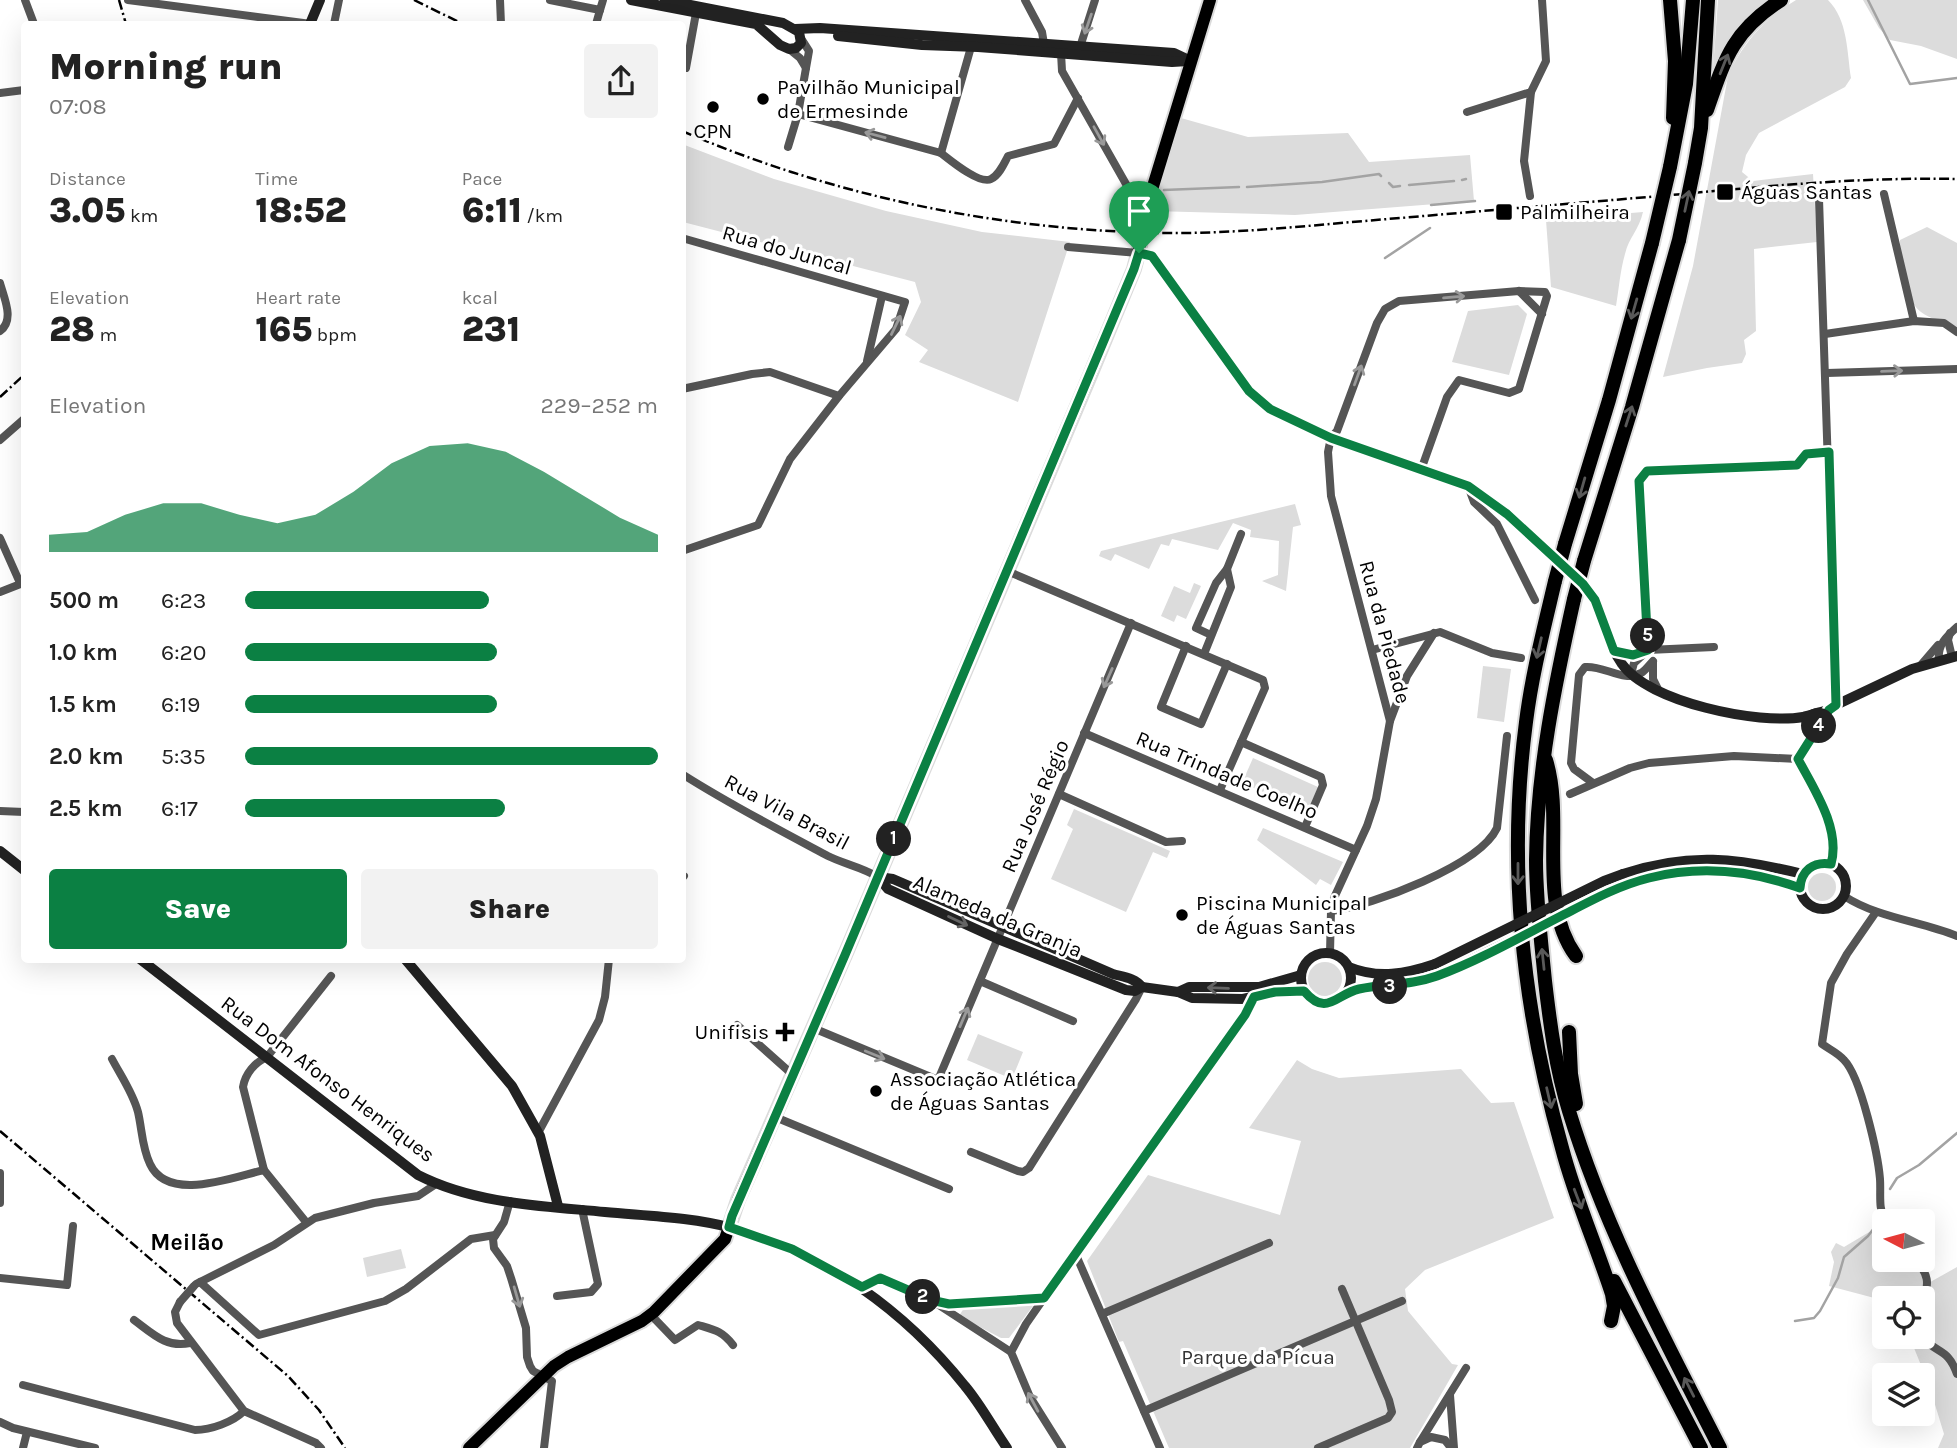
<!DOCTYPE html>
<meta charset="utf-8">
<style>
:root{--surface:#fff;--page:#f2f2f2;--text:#222;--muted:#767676;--accent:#0b8043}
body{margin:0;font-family:Karla,sans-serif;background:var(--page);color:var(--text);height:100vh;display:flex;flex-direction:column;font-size:26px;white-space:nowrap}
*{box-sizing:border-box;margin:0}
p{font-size:23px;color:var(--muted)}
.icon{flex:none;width:38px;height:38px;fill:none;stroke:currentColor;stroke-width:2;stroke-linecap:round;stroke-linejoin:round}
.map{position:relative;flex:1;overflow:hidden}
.sheet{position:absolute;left:21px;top:21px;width:665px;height:942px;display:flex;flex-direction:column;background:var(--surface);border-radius:7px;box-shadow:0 7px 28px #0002}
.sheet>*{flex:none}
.needle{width:46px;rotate:276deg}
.controls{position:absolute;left:1872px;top:1209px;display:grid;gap:14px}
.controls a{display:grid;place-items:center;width:63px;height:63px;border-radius:7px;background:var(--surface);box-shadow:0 7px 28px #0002;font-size:35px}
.pin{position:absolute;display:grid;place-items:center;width:60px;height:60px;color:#fff;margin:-72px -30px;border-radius:50% 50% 50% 0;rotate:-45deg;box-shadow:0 0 7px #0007}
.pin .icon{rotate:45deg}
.km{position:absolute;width:35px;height:35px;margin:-18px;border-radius:50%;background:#222;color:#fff;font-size:19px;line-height:35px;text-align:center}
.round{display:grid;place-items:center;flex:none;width:74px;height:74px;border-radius:7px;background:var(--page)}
.overview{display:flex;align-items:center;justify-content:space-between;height:119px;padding:0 28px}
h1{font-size:38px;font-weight:800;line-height:52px}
.metrics{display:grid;grid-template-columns:repeat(3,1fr);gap:10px;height:119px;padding:7px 28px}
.metrics div{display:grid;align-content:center}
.metrics b{font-size:35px;font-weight:800}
.metrics small{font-size:19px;font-weight:400}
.metrics p{font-size:19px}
.chart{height:196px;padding:14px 28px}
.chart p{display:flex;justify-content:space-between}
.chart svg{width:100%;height:126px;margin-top:7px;fill:var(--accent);opacity:.7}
.primary-button{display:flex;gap:14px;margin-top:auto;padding:14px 28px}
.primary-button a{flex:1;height:80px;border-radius:7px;background:var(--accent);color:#fff;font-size:28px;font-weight:800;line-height:80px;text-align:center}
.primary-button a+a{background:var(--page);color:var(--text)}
ul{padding:0 28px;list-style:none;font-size:23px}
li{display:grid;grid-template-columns:112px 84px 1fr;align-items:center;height:52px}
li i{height:18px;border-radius:9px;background:var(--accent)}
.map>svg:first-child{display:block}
</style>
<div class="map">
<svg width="1957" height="1448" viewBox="0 0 1957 1448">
<rect width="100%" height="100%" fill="#fff"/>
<g fill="#dcdcdc">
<path d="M1718 0H1775L1726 44 1713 69Z"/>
<path d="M1796 0H1828C1848 20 1847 52 1851 78L1845 87 1759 133 1746 155 1742 172 1753 181 1813 174 1817 242 1754 249 1756 331 1744 340 1746 354 1742 363 1707 368 1663 377 1693 266 1728 76C1744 41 1764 20 1796 0Z"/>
<path d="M1863 0H1957V59L1921 46 1890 40 1879 28Z"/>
<path d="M1181 118 1248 137 1348 133 1369 162 1470 155 1474 201 1295 215 1153 211Z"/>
<path d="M682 144 774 179 886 211 982 232 1070 242 1018 402 919 362 928 350 905 335 921 302 915 282 683 222Z"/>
<path d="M1643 212C1639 230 1629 237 1625 254 1620 271 1619 289 1616 306L1551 287 1546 220Z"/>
<path d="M1927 227 1957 243V327C1946 323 1930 319 1921 312 1903 298 1900 260 1900 240Z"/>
<path d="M1518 305 1527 314 1509 375 1452 362 1468 311Z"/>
<path d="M1295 504 1301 525 1293 527 1286 591 1262 581 1278 575 1279 541 1250 537 1251 530 1233 523 1218 550 1172 539 1169 546 1161 544 1149 569 1115 554 1111 561 1099 556 1101 551Z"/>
<path d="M1194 583 1201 586 1186 619 1177 615 1174 622 1161 616 1174 586 1190 593Z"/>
<path d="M1483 666 1511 669 1504 722 1477 718Z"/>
<path d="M1253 758 1318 787 1308 811 1242 783Z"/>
<path d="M1074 809 1170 851 1167 858 1153 852 1126 912 1051 879 1073 829 1067 825Z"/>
<path d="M1263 828 1343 862 1331 885 1320 879 1316 885 1257 840Z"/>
<circle cx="1822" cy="887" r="14"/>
<circle cx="1325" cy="979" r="17"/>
<path d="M978 1034 1023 1052 1012 1079 967 1060Z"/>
<path d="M1297 1060 1312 1069 1339 1078 1461 1069 1491 1103 1514 1102 1554 1218 1425 1270 1405 1289 1408 1311 1452 1364 1458 1365 1410 1448H1169L1123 1341 1119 1342 1087 1261 1148 1175 1280 1215 1301 1141 1249 1128Z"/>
<path d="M1880 1223 1885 1228V1260H1912L1922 1272 1925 1285 1957 1267V1448H1938L1944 1434 1929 1385 1912 1343 1902 1337H1923V1298H1885V1330L1872 1327 1882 1300 1829 1286 1834 1262 1831 1252 1836 1243 1844 1247 1876 1228Z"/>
<path d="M401 1249 406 1268 367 1277 363 1258Z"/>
<path d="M1030 1303 1033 1306 1009 1338H1001L959 1316 964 1308Z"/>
</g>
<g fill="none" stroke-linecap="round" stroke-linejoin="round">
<g stroke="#a3a3a3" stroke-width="2.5">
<path d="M1868 0 1910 84 1957 78"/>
<path d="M1462 180 1466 179"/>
<path d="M1389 183 1393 187 1400 186"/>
<path d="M1409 185 1454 181"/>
<path d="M1247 187 1322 182 1379 174 1381 176"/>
<path d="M1164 190 1239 187"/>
<path d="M1431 205 1475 201"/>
<path d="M1385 258 1430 228"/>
<path d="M1890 1189 1897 1178 1919 1165 1957 1133"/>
<path d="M1795 1321 1814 1318 1820 1311 1838 1278 1844 1257 1868 1236 1878 1223"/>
</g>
<g stroke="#dbdbdb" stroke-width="16">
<g id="primary">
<path d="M1143 219 1210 0"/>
<path d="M469 1448 554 1366 568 1357 642 1321 654 1312 725 1239 738 1200 845 955 1091 373 1134 269 1140 246"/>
</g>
</g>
<g stroke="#dbdbdb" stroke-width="18">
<g id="highway">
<path d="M1670 0 1675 61 1673 118"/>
<path d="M1707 110C1725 58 1733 31 1781 0"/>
<path d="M1695 163 1701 128 1708 0"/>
<path d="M1670 167 1686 84 1693 0"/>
<path d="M1565 544 1609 400 1652 243"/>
<path d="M1584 561 1632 407 1679 240"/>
<path d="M1555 581C1544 628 1532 674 1526 722 1507 865 1523 1010 1562 1148 1575 1198 1596 1245 1612 1294L1614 1306 1611 1321"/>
<path d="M1574 599C1555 684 1537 771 1536 860 1536 900 1541 940 1545 981 1550 1024 1556 1069 1569 1111 1605 1229 1664 1338 1720 1448"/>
<path d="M1546 760C1565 822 1536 901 1576 956"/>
<path d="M1569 1032 1571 1074 1576 1104"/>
<path d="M1614 1281 1701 1448"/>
</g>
</g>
<g stroke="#555" stroke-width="8">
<path d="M25 0 34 24"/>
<path d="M128 0 311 24"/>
<path d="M500 0 501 24"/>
<path d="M550 0 600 10 603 0"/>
<path d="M1025 0 1042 32 1044 44 1040 46"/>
<path d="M334 24 339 0"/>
<path d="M596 24 600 10"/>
<path d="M1080 47 1095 0"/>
<path d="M789 49 800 58 806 68 809 51 802 40"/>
<path d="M1061 53 1062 71 1143 214"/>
<path d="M682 67 686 68 696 13"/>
<path d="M0 93 24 90"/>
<path d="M1467 112 1531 92 1546 61 1542 0"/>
<path d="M798 114 941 153C950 160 980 185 991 179 999 175 1004 164 1008 156L1054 144 1078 98"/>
<path d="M788 147 798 114 806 68"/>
<path d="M941 153 971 47"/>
<path d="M1884 194 1914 321"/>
<path d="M1530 196 1524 161 1531 92"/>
<path d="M1819 199 1836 705"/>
<path d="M682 238 905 302 896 329 839 396 790 459 758 525 682 551"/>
<path d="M1068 247 1138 253"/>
<path d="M0 283C4 298 15 320 0 331"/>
<path d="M1519 291 1542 314"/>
<path d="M1825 334 1914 321 1944 323 1957 332"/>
<path d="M867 361 882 296"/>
<path d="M1827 373 1957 369"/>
<path d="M682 389 752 374 770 372 839 396"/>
<path d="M0 440 24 419"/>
<path d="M1468 486 1474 502 1497 524 1535 600"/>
<path d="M0 538 20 583"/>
<path d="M1227 569 1241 534"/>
<path d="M1007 571 1263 680 1265 688 1220 790"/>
<path d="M0 592 23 583"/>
<path d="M1950 633 1948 640 1952 657"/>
<path d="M1186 646 1161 707 1201 724 1227 664"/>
<path d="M1372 650 1440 632 1492 653 1521 658"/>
<path d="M1648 650 1639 481 1647 471 1797 465 1806 455 1829 452"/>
<path d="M1614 651 1633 655 1648 650 1714 647"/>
<path d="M1204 654 1231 587 1227 569 1216 583 1196 628 1211 635"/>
<path d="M1939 660C1937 645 1947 636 1957 627"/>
<path d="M1653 662V679L1659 691"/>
<path d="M1920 666 1938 645"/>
<path d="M1631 674 1634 663 1646 652"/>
<path d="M1390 721 1407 676 1434 633"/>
<path d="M1084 733 1356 850"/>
<path d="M1241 742 1321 777 1323 785 1305 827"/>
<path d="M682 774C729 804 779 830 828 856 844 864 862 867 878 877"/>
<path d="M1593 783 1574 769 1571 763 1579 675 1585 667C1604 665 1624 683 1641 673 1645 671 1650 664 1653 661"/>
<path d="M1059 794 1166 842 1182 841"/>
<path d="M1570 794 1630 768 1649 763 1734 756 1798 759"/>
<path d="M0 811 24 812"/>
<path d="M682 875 684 876"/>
<path d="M1844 896C1878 918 1920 921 1957 936"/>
<path d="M1331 911C1373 905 1479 866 1497 828L1507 736"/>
<path d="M1876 912 1847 954 1831 983 1822 1044C1829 1049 1838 1053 1844 1060 1861 1077 1878 1155 1880 1179 1881 1195 1878 1207 1885 1222"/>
<path d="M1330 953 1331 911 1334 898 1367 826 1376 799 1390 721 1331 496 1328 452 1331 437 1337 431 1377 323 1385 309 1399 301 1519 291 1545 292 1547 296 1519 389 1509 393 1459 380 1447 397 1421 470"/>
<path d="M980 981 1073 1021"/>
<path d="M737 1025 793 1075"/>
<path d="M813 1028 938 1080 1131 623"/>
<path d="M112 1059C121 1076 133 1093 138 1112 142 1129 142 1148 150 1164 168 1203 233 1177 264 1170"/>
<path d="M775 1117 949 1189"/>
<path d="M538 1133 599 1020 605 997 609 959"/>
<path d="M971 1152 1018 1171 1023 1172 1029 1168 1136 999 1142 987"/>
<path d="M0 1173V1203"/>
<path d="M510 1201 504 1222 493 1239 494 1248 507 1266 511 1278 526 1328 527 1357 530 1366 533 1371 552 1381 544 1448"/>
<path d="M306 1222 264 1170 243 1087C245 1074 255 1062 267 1057L331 976"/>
<path d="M1076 1255 1160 1448"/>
<path d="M1916 1260C1928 1274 1930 1283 1923 1300"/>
<path d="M0 1278 67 1285 73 1226"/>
<path d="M200 1282 259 1335 385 1301 406 1289 471 1239 495 1235"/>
<path d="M196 1284 274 1245 315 1218 374 1203 418 1196 436 1184"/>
<path d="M862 1287 880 1278 931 1300 1011 1352"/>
<path d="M557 1296 591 1292 598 1284 582 1209"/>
<path d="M180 1302 175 1312 177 1323 244 1411 316 1443 321 1448"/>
<path d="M939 1302 949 1304 1044 1298"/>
<path d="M1102 1314 1269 1243"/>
<path d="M651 1315 675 1340 698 1325C715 1330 722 1331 733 1345"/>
<path d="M134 1320C153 1334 166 1348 190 1343"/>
<path d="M1922 1337C1937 1354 1948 1348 1957 1374"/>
<path d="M23 1385 195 1430C211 1430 233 1422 244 1411"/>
<path d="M1450 1395 1454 1448"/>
<path d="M1144 1411 1402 1301"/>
<path d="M0 1422 13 1428 95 1448"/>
<path d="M1420 1442 1466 1368"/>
<path d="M23 1448 27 1432"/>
<path d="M1062 1448 1030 1397 1011 1352 1026 1324 1133 1170 1247 1013 1256 994"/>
<path d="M1318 1448 1388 1418 1392 1412 1389 1400 1342 1289"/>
<path d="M1417 1448 1420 1442 1431 1437 1445 1440 1451 1448"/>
</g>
<g stroke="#222" stroke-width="10">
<path d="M631 0 756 24 780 45 789 49 796 48 801 43 799 32 783 23 665 0"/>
<path d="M310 24 320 0"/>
<path d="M795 29 820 28 1174 53 1191 61"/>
<path d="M838 36 922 45 978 47 1172 62 1188 61"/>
<path d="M1138 253 1152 256 1249 391 1270 409 1331 437 1468 486 1508 514 1589 591C1604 613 1606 642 1622 664 1648 702 1759 725 1803 717 1811 715 1820 712 1829 710"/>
<path d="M0 851 24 870"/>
<circle cx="1823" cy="886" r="23"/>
<path d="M1831 864C1841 829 1814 789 1798 759L1829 710 1836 705 1912 669 1957 656"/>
<path d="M1623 874C1689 852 1737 858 1803 874"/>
<path d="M878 877 888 889 998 939 1126 990 1135 991 1142 987 1178 992 1192 998 1243 999 1274 992 1304 991"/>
<path d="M878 877 893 879 1113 974C1124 977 1135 978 1142 987"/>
<path d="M1628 884C1687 867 1742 866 1800 888"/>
<circle cx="1326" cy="978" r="25"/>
<path d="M140 959 418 1175C475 1204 543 1206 605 1212 647 1216 691 1217 732 1228 826 1253 905 1311 965 1386 981 1405 993 1428 1007 1448"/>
<path d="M405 959 512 1086 540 1136 558 1206"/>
<path d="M1349 967C1378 979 1406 974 1435 964"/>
<path d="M1178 992 1189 987H1259L1301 975"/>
<path d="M1347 992C1378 983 1408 987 1440 975"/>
</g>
<use href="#primary" stroke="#000" stroke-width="12"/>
<use href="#highway" stroke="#000" stroke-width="14"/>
<g stroke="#000" stroke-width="2.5" stroke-dasharray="10 3.5 2 3.5" stroke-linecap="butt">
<path d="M119 0 126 24"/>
<path d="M414 0 463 24"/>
<path d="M682 131C833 196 997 230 1161 233 1237 234 1313 225 1388 219 1483 211 1577 203 1672 195 1767 186 1862 177 1957 179"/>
<path d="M0 397 24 375"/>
<path d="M0 1131 288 1376 319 1410 345 1448"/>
</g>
<g stroke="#dbdbdb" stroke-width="16" stroke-linecap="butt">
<path id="primary-bridge" d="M1140 246 1143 219"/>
</g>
<g stroke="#dbdbdb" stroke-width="18" stroke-linecap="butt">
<g id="highway-bridge">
<path d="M1679 240 1695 163"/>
<path d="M1652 243 1670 167"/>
<path d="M1555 581 1565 544"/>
<path d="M1574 599 1584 561"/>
</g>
</g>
<path stroke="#555" stroke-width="8" d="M180 1302 194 1286"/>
<g stroke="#222" stroke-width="10">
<path d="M1435 964 1604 881 1623 874"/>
<path d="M1440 975 1628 884"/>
</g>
<use href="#primary-bridge" stroke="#000" stroke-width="12"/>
<use href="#highway-bridge" stroke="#000" stroke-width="14"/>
</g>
<defs><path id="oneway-shaft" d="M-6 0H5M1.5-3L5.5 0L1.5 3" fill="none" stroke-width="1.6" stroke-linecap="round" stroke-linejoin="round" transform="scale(1.75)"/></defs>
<g stroke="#999">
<use href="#oneway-shaft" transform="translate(1088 24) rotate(109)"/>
<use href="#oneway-shaft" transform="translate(875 135) rotate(-165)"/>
<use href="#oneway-shaft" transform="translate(1099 136) rotate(61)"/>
<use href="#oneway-shaft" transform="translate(1454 297) rotate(-5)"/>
<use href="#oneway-shaft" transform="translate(896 325) rotate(-64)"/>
<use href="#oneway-shaft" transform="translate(1892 371) rotate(-2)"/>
<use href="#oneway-shaft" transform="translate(1358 375) rotate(-70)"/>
<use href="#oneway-shaft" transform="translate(1108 678) rotate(114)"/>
<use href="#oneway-shaft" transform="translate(964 1017) rotate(-67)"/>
<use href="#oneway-shaft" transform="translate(875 1055) rotate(22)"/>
<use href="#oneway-shaft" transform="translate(517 1297) rotate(74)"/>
<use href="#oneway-shaft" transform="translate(1033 1402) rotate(-118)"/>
</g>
<g stroke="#595959">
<use href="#oneway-shaft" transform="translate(1724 64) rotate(-68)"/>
<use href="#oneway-shaft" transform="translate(1687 201) rotate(-78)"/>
<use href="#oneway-shaft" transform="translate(1634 309) rotate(106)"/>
<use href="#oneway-shaft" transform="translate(1629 416) rotate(-72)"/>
<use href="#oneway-shaft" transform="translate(1582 488) rotate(106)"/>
<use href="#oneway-shaft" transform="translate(1539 648) rotate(103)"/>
<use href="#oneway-shaft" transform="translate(1518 874) rotate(90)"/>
<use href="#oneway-shaft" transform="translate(1543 959) rotate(-96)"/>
<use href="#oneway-shaft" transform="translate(1549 1098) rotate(77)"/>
<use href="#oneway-shaft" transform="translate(1578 1199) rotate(69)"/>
<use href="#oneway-shaft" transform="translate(1689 1387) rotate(-117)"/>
</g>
<g stroke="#646464">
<use href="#oneway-shaft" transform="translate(958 921) rotate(25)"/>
<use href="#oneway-shaft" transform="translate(1218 988) rotate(-178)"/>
</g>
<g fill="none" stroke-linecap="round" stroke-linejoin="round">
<g stroke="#fff" stroke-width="14">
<path id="route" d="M1139 253 1152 256 1249 391 1270 409 1331 438 1468 486 1507 514 1583 584 1595 600 1614 651 1633 655 1648 650 1639 481 1647 471 1797 465 1806 454 1829 452 1836 705 1829 710 1798 759C1814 789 1841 829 1831 864 1813 861 1801 871 1800 888 1750 870 1701 865 1649 878 1621 885 1596 898 1571 911 1527 933 1483 959 1437 976 1409 986 1386 983 1359 989 1336 994 1327 1018 1304 991L1275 992 1254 997 1245 1015 1044 1298 949 1304 931 1300 880 1278 862 1287 792 1249 729 1227 732 1216 845 955 1134 269Z"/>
</g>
<use href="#route" stroke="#0b8043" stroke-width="9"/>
</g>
<g fill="#000" stroke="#fff" stroke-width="2.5">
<circle cx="763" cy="99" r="7"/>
<circle cx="713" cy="107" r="7"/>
<rect x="1716" y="183" width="18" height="18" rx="3.5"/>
<rect x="1495" y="203" width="18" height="18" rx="3.5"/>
<circle cx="1182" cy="915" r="7"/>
<path d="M781.5 1021.5h7v7h7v7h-7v7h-7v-7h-7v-7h7z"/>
<circle cx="876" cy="1091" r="7"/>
</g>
<g text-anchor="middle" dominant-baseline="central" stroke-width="6" stroke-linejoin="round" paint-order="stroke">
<g font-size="21" fill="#000" stroke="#fff" text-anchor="start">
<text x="777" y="87">Pavilhão Municipal<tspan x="777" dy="24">de Ermesinde</tspan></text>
<text x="713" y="131" text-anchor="middle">CPN</text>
<text x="1741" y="192">Águas Santas</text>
<text x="1520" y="212">Palmilheira</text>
<text x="1196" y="903">Piscina Municipal<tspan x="1196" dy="24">de Águas Santas</tspan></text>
<text x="769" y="1032" text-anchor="end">Unifisis</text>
<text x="890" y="1079">Associação Atlética<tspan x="890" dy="24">de Águas Santas</tspan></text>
</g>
<g font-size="21" fill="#000" stroke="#fff">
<text transform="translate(787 250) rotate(16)">Rua do Juncal</text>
<text transform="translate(1385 632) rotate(75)">Rua da Piedade</text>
<text transform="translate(1227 775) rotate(23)">Rua Trindade Coelho</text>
<text transform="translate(1035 806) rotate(-67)">Rua José Régio</text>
<text transform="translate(787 812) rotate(28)">Rua Vila Brasil</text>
<text transform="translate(998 916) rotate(23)">Alameda da Granja</text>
<text transform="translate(328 1079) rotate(37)">Rua Dom Afonso Henriques</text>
</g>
<g font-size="21" fill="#333" stroke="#fff">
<text x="1258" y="1357">Parque da Pícua</text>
</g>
<g font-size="23" font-weight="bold" fill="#000" stroke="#fff">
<text x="187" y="1242">Meilão</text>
</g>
</g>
</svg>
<div class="controls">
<a><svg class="needle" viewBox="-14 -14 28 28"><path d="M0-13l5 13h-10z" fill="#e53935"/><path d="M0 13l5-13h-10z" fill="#767676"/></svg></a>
<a><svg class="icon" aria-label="locate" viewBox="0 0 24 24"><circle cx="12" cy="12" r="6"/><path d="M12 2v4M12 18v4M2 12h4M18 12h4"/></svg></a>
<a><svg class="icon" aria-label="layers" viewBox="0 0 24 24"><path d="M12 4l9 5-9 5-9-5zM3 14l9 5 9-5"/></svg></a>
</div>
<div class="pin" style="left:1139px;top:253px;background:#1e9e55"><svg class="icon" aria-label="arrive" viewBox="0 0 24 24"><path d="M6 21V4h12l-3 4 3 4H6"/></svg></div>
<b class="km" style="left:894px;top:839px">1</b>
<b class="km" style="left:923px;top:1297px">2</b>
<b class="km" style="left:1390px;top:987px">3</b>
<b class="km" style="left:1819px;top:726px">4</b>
<b class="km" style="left:1648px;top:636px">5</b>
<section class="sheet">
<div class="overview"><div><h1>Morning run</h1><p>07:08</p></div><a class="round"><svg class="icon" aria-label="share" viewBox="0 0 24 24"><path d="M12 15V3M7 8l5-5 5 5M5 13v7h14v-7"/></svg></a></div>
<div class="metrics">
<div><p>Distance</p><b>3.05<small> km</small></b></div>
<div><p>Time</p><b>18:52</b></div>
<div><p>Pace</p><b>6:11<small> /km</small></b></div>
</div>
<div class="metrics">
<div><p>Elevation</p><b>28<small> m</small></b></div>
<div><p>Heart rate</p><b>165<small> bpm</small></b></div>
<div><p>kcal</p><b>231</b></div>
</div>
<div class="chart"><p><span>Elevation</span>229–252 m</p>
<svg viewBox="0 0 160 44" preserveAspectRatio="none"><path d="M0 44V38L10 37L20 31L30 27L40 27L50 31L60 34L70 31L80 23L90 13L100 7L110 6L120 9L130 16L140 24L150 32L160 38V44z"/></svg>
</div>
<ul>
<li><b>500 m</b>6:23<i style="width:59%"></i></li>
<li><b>1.0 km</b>6:20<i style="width:61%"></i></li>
<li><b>1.5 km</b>6:19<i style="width:61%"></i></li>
<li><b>2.0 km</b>5:35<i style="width:100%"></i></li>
<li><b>2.5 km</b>6:17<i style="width:63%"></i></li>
</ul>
<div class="primary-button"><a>Save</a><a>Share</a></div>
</section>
</div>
